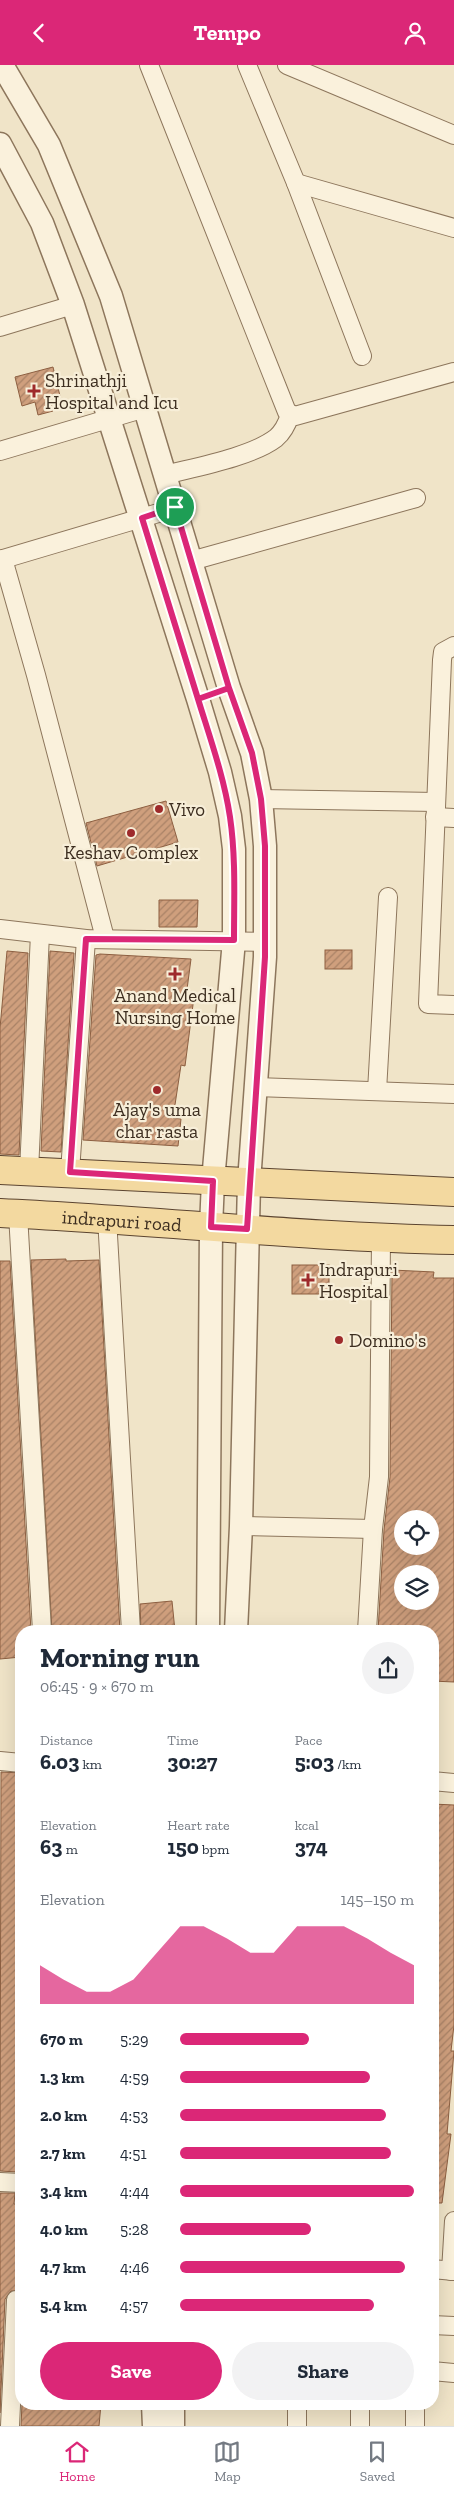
<!DOCTYPE html>
<meta charset="utf-8">
<style>
:root{--surface:#fff;--page:#f2f2f3;--text:#1f2937;--muted:#747a83;--line:#e0e1e3;--accent:#db2777}
body{margin:0;font-family:"Zilla Slab",serif;background:var(--page);color:var(--text);height:100vh;display:flex;flex-direction:column;font-size:19px;white-space:nowrap}
*{box-sizing:border-box;margin:0}
p{font-size:16px;color:var(--muted)}
.icon{flex:none;width:28px;height:28px;fill:none;stroke:currentColor;stroke-width:2;stroke-linecap:round;stroke-linejoin:round}
.map{position:relative;flex:1;overflow:hidden}
.drawer{position:absolute;left:15px;top:1560px;width:424px;height:785px;display:flex;flex-direction:column;background:var(--surface);border-radius:20px;box-shadow:0 5px 20px #0002}
.drawer>*{flex:none}
.controls{position:absolute;left:394px;top:1445px;display:grid;gap:10px}
.controls a{display:grid;place-items:center;width:45px;height:45px;border-radius:50%;background:var(--surface);box-shadow:0 5px 20px #0002;font-size:25px}
.pin{position:absolute;display:grid;place-items:center;width:42px;height:42px;color:#fff;margin:-21px;border:2px solid #fff;border-radius:50%;box-shadow:0 1px 5px #0007}
.round{display:grid;place-items:center;flex:none;width:52px;height:52px;border-radius:26px;background:var(--page)}
.overview{display:flex;align-items:center;justify-content:space-between;height:85px;padding:0 25px}
h1{font-size:28px;font-weight:700;line-height:38px}
.metrics{display:grid;grid-template-columns:repeat(3,1fr);gap:8px;height:85px;padding:5px 25px}
.metrics div{display:grid;align-content:center}
.metrics b{font-size:21px;font-weight:700}
.metrics small{font-size:14px;font-weight:400}
.metrics p{font-size:14px}
.chart{height:140px;padding:10px 25px}
.chart p{display:flex;justify-content:space-between}
.chart svg{width:100%;height:90px;margin-top:5px;fill:var(--accent);opacity:.7}
.action{display:flex;gap:10px;margin-top:auto;padding:10px 25px}
.action a{flex:1;height:58px;border-radius:30px;background:var(--accent);color:#fff;font-size:20px;font-weight:700;line-height:58px;text-align:center}
.action a+a{background:var(--page);color:var(--text)}
ul{padding:0 25px;list-style:none;font-size:16px}
li{display:grid;grid-template-columns:80px 60px 1fr;align-items:center;height:38px}
li i{height:12px;border-radius:6px;background:var(--accent)}
header{display:flex;justify-content:space-between;align-items:center;height:65px;padding:0 25px;background:var(--accent);color:#fff;font-size:22px;font-weight:700}
.tabs{display:flex;justify-content:space-around;align-items:center;height:70px;border-top:1px solid var(--line);background:var(--surface);font-size:14px;color:var(--muted)}
.tabs a{display:grid;justify-items:center;gap:2px}
.tabs .selected{color:var(--accent)}
.map>svg:first-child{display:block}
</style>
<header><svg class="icon" aria-label="back" viewBox="0 0 24 24"><path d="M15 5l-7 7 7 7"/></svg>Tempo<svg class="icon" aria-label="person" viewBox="0 0 24 24"><circle cx="12" cy="8" r="4"/><path d="M4 21q1-7 8-7t8 7"/></svg></header>
<div class="map">
<svg width="454" height="2361" viewBox="0 0 454 2361">
<defs>
<pattern id="building-hatch" width="6" height="6" patternUnits="userSpaceOnUse" patternTransform="scale(1.25)"><rect width="6" height="6" fill="#cf9f7d"/><path d="M-1 1l2-2M0 6l6-6M5 7l2-2" fill="none" stroke="#a98266"/></pattern>
</defs>
<rect width="100%" height="100%" fill="#f0e4c8"/>
<g fill="url(#building-hatch)" stroke="#8d5f41" fill-rule="evenodd">
<path d="M53 302 60 331 50 334 53 346 38 350 35 337 22 341 15 312Z"/>
<path d="M166 736 178 777 97 801 86 758Z"/>
<path d="M159 835H198L197 862H159Z"/>
<rect x="325" y="885" width="27" height="19"/>
<path d="M7 886 28 888 19 1090 0 1089V963Z"/>
<path d="M50 886 74 888 61 1087 41 1086Z"/>
<path d="M100 889 191 894 186 932H194L185 1001 181 1000 173 1053 181 1054 178 1081 83 1075 96 890Z"/>
<path d="M66 1194V1196L99 1195 120 1566H52L31 1195Z"/>
<path d="M0 1196H10L31 1566H21V1592L0 1594Z"/>
<rect x="292" y="1200" width="37" height="29"/>
<path d="M392 1205 434 1207 433 1213H454V1617L432 1616V1566H378L384 1465 390 1412ZM402 1454H430V1481H402ZM402 1509H430V1536H402Z"/>
<path d="M172 1536 175 1566H141L140 1539Z"/>
<path d="M1 1707 21 1708V2081L18 2107 0 2106Z"/>
<path d="M432 1739 454 1740V1960L451 1986H454L447 2069H451L442 2138H432Z"/>
<path d="M0 2128H15L14 2139H21V2226H11L5 2234 0 2348Z"/>
<path d="M22 2339H101L99 2361H21Z"/>
</g>
<g fill="none" stroke-linecap="round" stroke-linejoin="round">
<g stroke="#8d765c" stroke-width="20">
<g id="minor">
<path d="M149 0 287 347 295 351 454 307"/>
<path d="M247 0 296 118 362 291"/>
<path d="M287 0 454 70"/>
<path d="M296 118 454 163"/>
<path d="M0 262 73 240"/>
<path d="M0 386 145 343"/>
<path d="M165 410C196 402 251 392 276 373 283 367 287 359 290 350"/>
<path d="M3 494 36 610 105 873"/>
<path d="M0 495 175 443"/>
<path d="M191 496 416 433"/>
<path d="M454 581 443 587 442 595 428 939 454 940"/>
<path d="M261 734 436 737"/>
<path d="M435 752 454 753"/>
<path d="M0 864 86 874 265 877"/>
<path d="M256 1022 454 1029"/>
<path d="M377 1026 388 832"/>
<path d="M29 1106 40 869"/>
<path d="M70 1107 86 874"/>
<path d="M18 1149 42 1566"/>
<path d="M107 1153 131 1566"/>
<path d="M241 1461 373 1464"/>
<path d="M367 1566 373 1464 379 1412 381 1173"/>
<path d="M0 1696 21 1698"/>
<path d="M432 1716 454 1718"/>
<path d="M0 2117 21 2118"/>
<path d="M432 2204 454 2206"/>
<path d="M451 2206 454 2156"/>
<path d="M432 2260 454 2261"/>
<path d="M432 2306 454 2308"/>
<path d="M10 2361 16 2235"/>
<path d="M297 2361V2339"/>
<path d="M360 2361V2339"/>
<path d="M415 2361V2339"/>
</g>
</g>
<g stroke="#8d765c" stroke-width="25">
<g id="tertiary">
<path d="M2 0 49 80 111 231 229 623 252 688 261 734 265 781V892L249 1117 241 1461 236 1566"/>
<path d="M0 79 42 158 73 240 198 634 220 707 230 751 234 784V875L213 1116 211 1162 208 1566"/>
<path d="M153 2339 154 2361"/>
<path d="M173 2339V2361"/>
</g>
</g>
<g stroke="#5b4430" stroke-width="30">
<g id="primary">
<path d="M0 1105 454 1127"/>
<path id="s1" d="M0 1148C152 1155 302 1172 454 1175"/>
</g>
</g>
<use href="#minor" stroke="#faf1dc" stroke-width="18"/>
<use href="#tertiary" stroke="#faf1dc" stroke-width="22"/>
<use href="#primary" stroke="#f3d9a0" stroke-width="28"/>
</g>
<g fill="none" stroke-linecap="round" stroke-linejoin="round">
<g stroke="#fff" stroke-width="10">
<path id="route" d="M175 442 229 623 198 634C210 673 224 712 230 752 236 793 234 834 234 875L86 874 70 1107 213 1116 211 1162 247 1164 265 892V781L261 734 252 688 229 623 198 634 142 453 175 442"/>
</g>
<use href="#route" stroke="#db2777" stroke-width="6"/>
</g>
<g fill="#9e2a2b" stroke="#f7eed8" stroke-width="2">
<path d="M31.5 318.5h5v5h5v5h-5v5h-5v-5h-5v-5h5z"/>
<circle cx="159" cy="744" r="5"/>
<circle cx="131" cy="768" r="5"/>
<path d="M172.5 901.5h5v5h5v5h-5v5h-5v-5h-5v-5h5z"/>
<circle cx="157" cy="1025" r="5"/>
<path d="M305.5 1207.5h5v5h5v5h-5v5h-5v-5h-5v-5h5z"/>
<circle cx="339" cy="1275" r="5"/>
</g>
<g text-anchor="middle" dominant-baseline="central" stroke-width="4.5" stroke-linejoin="round" paint-order="stroke">
<g font-size="19" fill="#3d2e20" stroke="#f7eed8" text-anchor="start">
<text x="45" y="315">Shrinathji<tspan x="45" dy="22">Hospital and Icu</tspan></text>
<text x="169" y="744">Vivo</text>
<text x="131" y="787" text-anchor="middle">Keshav Complex</text>
<text x="175" y="930" text-anchor="middle">Anand Medical<tspan x="175" dy="22">Nursing Home</tspan></text>
<text x="157" y="1044" text-anchor="middle">Ajay's uma<tspan x="157" dy="22">char rasta</tspan></text>
<text x="319" y="1204">Indrapuri<tspan x="319" dy="22">Hospital</tspan></text>
<text x="349" y="1275">Domino's</text>
</g>
<g font-size="19" fill="#3d2e20" stroke="#f7eed8">
<text stroke="none"><textPath href="#s1" startOffset="122">indrapuri road</textPath></text>
</g>
</g>
</svg>
<div class="controls">
<a><svg class="icon" aria-label="locate" viewBox="0 0 24 24"><circle cx="12" cy="12" r="6"/><path d="M12 2v4M12 18v4M2 12h4M18 12h4"/></svg></a>
<a><svg class="icon" aria-label="layers" viewBox="0 0 24 24"><path d="M12 4l9 5-9 5-9-5zM3 14l9 5 9-5"/></svg></a>
</div>
<div class="pin" style="left:175px;top:442px;background:#1e9e55"><svg class="icon" aria-label="arrive" viewBox="0 0 24 24"><path d="M6 21V4h12l-3 4 3 4H6"/></svg></div>
<section class="drawer">
<div class="overview"><div><h1>Morning run</h1><p>06:45 · 9 × 670 m</p></div><a class="round"><svg class="icon" aria-label="share" viewBox="0 0 24 24"><path d="M12 15V3M7 8l5-5 5 5M5 13v7h14v-7"/></svg></a></div>
<div class="metrics">
<div><p>Distance</p><b>6.03<small> km</small></b></div>
<div><p>Time</p><b>30:27</b></div>
<div><p>Pace</p><b>5:03<small> /km</small></b></div>
</div>
<div class="metrics">
<div><p>Elevation</p><b>63<small> m</small></b></div>
<div><p>Heart rate</p><b>150<small> bpm</small></b></div>
<div><p>kcal</p><b>374</b></div>
</div>
<div class="chart"><p><span>Elevation</span>145–150 m</p>
<svg viewBox="0 0 160 44" preserveAspectRatio="none"><path d="M0 44V25L10 32L20 38L30 38L40 32L50 19L60 6L70 6L80 12L90 19L100 19L110 6L120 6L130 6L140 12L150 19L160 25V44z"/></svg>
</div>
<ul>
<li><b>670 m</b>5:29<i style="width:55%"></i></li>
<li><b>1.3 km</b>4:59<i style="width:81%"></i></li>
<li><b>2.0 km</b>4:53<i style="width:88%"></i></li>
<li><b>2.7 km</b>4:51<i style="width:90%"></i></li>
<li><b>3.4 km</b>4:44<i style="width:100%"></i></li>
<li><b>4.0 km</b>5:28<i style="width:56%"></i></li>
<li><b>4.7 km</b>4:46<i style="width:96%"></i></li>
<li><b>5.4 km</b>4:57<i style="width:83%"></i></li>
</ul>
<div class="action"><a>Save</a><a>Share</a></div>
</section>
</div>
<nav class="tabs">
<a class="selected"><svg class="icon" aria-label="home" viewBox="0 0 24 24"><path d="M3 11l9-7 9 7M6 9v11h12V9"/></svg>Home</a>
<a><svg class="icon" aria-label="map" viewBox="0 0 24 24"><path d="M3 6l6-2 6 2 6-2v14l-6 2-6-2-6 2zM9 4v14M15 6v14"/></svg>Map</a>
<a><svg class="icon" aria-label="saved" viewBox="0 0 24 24"><path d="M7 4h10v16l-5-4-5 4z"/></svg>Saved</a>
</nav>
